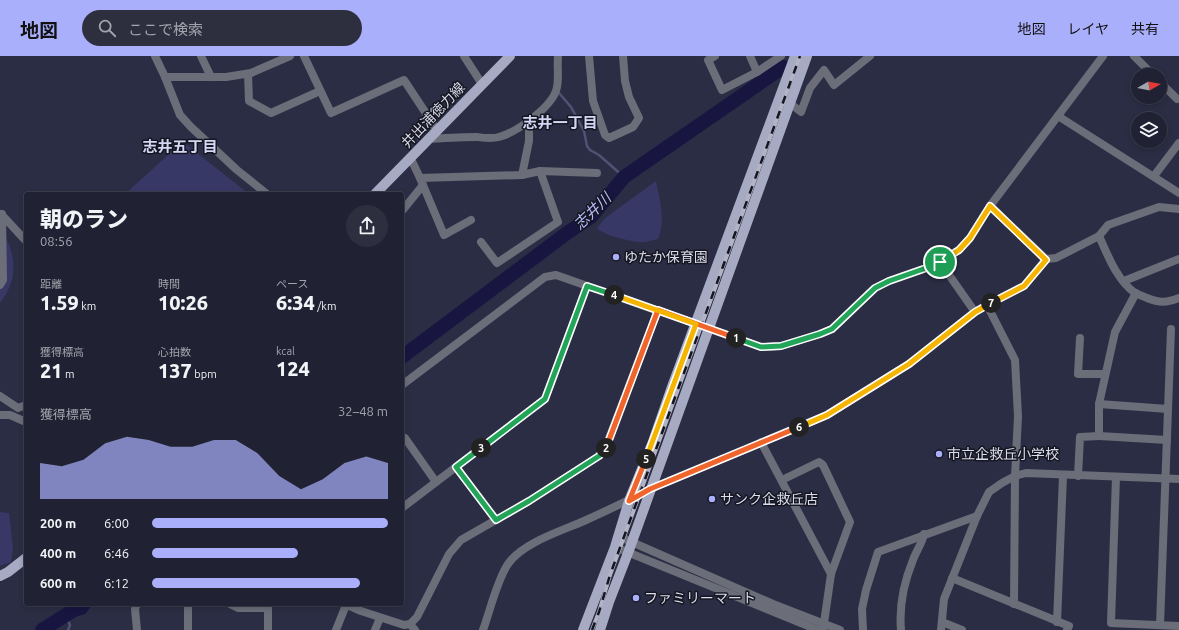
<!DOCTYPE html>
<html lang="ja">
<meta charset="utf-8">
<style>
:root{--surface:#202233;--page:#2d2f3f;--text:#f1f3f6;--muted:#a2a4ac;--line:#3d3f4e;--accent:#aaaffb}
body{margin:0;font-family:Ubuntu,"Noto Sans JP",sans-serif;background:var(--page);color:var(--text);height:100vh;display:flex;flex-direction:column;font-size:15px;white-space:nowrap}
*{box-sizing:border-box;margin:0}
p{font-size:13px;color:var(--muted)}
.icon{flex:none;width:22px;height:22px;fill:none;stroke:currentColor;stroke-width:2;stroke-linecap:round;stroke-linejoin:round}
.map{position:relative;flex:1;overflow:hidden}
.sheet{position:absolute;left:24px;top:136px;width:380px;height:414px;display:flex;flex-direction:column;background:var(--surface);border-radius:4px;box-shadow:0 2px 6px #0003,0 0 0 1px var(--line)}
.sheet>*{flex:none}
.needle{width:26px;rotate:81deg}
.buttons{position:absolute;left:1131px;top:12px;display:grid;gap:8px}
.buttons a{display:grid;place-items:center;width:36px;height:36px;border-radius:50%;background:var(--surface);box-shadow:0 2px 6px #0003,0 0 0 1px var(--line);font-size:20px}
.pin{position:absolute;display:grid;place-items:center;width:34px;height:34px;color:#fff;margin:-17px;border:2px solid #fff;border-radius:50%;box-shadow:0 1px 4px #0007}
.km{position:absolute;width:20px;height:20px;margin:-10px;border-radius:50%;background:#222;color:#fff;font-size:11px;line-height:20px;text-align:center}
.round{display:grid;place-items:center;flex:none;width:42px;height:42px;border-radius:21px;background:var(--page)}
.headline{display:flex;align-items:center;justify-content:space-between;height:68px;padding:0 16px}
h1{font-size:22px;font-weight:800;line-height:30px}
.figures{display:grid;grid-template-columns:repeat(3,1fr);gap:6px;height:68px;padding:4px 16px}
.figures div{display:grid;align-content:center}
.figures b{font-size:20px;font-weight:800}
.figures small{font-size:11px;font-weight:400}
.figures p{font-size:11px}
.chart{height:112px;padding:8px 16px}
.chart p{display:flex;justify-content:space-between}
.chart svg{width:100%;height:72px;margin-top:4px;fill:var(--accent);opacity:.7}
ul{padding:0 16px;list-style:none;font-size:13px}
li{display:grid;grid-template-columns:64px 48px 1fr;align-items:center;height:30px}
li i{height:10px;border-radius:5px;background:var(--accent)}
header{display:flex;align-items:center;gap:24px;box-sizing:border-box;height:56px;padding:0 20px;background:var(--accent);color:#111}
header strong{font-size:19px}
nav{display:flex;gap:22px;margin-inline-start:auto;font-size:14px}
.search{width:280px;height:36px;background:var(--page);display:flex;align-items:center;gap:10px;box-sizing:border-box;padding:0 14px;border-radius:22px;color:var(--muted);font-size:15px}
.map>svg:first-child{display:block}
</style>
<header>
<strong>地図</strong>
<div class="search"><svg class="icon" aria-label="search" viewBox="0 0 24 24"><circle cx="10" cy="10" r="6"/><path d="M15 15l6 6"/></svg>ここで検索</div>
<nav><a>地図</a><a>レイヤ</a><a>共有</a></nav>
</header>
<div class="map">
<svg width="1179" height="574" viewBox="0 0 1179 574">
<rect width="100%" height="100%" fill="#2b2d44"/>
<g fill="#373866">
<path d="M187 89 249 138H125L178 90Z"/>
<path d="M656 125C660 145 666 164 658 183 654 184 650 185 645 186 634 187 605 180 597 172L605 162Z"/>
<path d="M0 171C16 197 20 221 0 247Z"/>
<path d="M0 456 9 457 13 492 11 506 0 510Z"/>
</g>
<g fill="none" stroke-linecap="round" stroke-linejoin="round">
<g stroke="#525174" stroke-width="2.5">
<path d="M559 37 571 51 584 75 587 90 590 94 599 99 624 121"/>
<path d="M65 558 70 569 68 574"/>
</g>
<g stroke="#181541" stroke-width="14">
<path d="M402 301 567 177 591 161 624 121 783 11"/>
<path d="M42 574 74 554 81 552 84 548"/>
</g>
<g stroke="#6b6d79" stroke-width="8">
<path d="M155 0 165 21 180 59 191 71 237 114 267 138"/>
<path d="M201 0 211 21"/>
<path d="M304 0 331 57 404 24 437 74"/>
<path d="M464 0 482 28"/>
<path d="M589 0 593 45 605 79 609 82 633 71 639 62 629 41 625 25 623 0"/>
<path d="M715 0 708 4 722 34 757 16"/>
<path d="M750 0 757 16 781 0"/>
<path d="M1134 0 1153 19"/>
<path d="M248 18 249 45 271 57 320 35"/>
<path d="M165 21H226L251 17 290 0"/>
<path d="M1160 26 1177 43"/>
<path d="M778 44 791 48 801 56 810 32 824 14 834 29 870 0"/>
<path d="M1058 60 1179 137"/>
<path d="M428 83C445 82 461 81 477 81 485 82 492 83 499 81 517 76 554 50 557 31 559 21 557 10 558 0"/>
<path d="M411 103 420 122 522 119 529 85V65"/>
<path d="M522 119 540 115 597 117"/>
<path d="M1154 120 1179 87"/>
<path d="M420 122 444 179 471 164"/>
<path d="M990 150 1046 203"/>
<path d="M402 155 423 129"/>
<path d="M1 158 26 185"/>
<path d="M1099 180C1108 200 1117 224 1135 237 1139 239 1143 240 1147 242 1159 247 1167 247 1179 242"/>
<path d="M481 186 497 207 558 166 540 115"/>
<path d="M940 206 975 256"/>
<path d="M1124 225 1179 203"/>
<path d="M0 229 3 224 2 158"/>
<path d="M1136 237 1115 276 1099 348V380L1167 384"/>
<path d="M987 249 1015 304 1018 360 1015 420 1014 548"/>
<path d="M1080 282 1078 318H1105"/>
<path d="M402 329 545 221 556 219 761 291 781 290 820 278 832 273 875 232 889 225 932 210 959 194 970 182 990 150 1103 0"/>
<path d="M0 340 18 352 26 349"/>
<path d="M1099 348 1168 353"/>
<path d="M0 359H10L26 366"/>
<path d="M402 381 405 382 436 426"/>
<path d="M761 386 831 518"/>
<path d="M456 411 496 464"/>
<path d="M1078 420 1080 381 1099 380"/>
<path d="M1116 421 1111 567 1179 570"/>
<path d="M782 424 819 406 823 409 850 466 831 518 823 574"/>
<path d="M402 452 545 343 587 230"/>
<path d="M618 480 773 548 840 574"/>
<path d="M615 491 818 574"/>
<path d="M952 522 1069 570 1067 574"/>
<path d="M137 548 135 553 137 574"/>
<path d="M230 548 238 552H268V574"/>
<path d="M345 548 361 555 404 569 410 568 417 561 449 498 461 484 529 445 599 400 605 393 658 254"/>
<path d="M942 566 962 574"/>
<path d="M1057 566 1063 420"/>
<path d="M410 568 415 574"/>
<path d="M1160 569 1171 273"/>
<path d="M188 574V548"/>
<path d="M336 574 346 549"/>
<path d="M375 574 380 562"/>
<path d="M483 574C490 555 497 524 508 508 522 487 561 475 584 465 606 455 628 445 650 433L827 359 909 308 975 256 987 249 1024 230 1046 203 1056 202 1099 180 1108 169 1159 151 1179 153"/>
<path d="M863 574 862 553 866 534 878 496 977 460"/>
<path d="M901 574C899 551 904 526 913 504 916 495 922 488 924 478"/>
<path d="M941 574 944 543 977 460 989 436 1002 427 1015 420 1026 417 1179 423"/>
</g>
<g stroke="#a7aac3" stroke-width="10">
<path d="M375 138 510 0"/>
<path d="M0 520 8 516 26 502"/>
<path d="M583 574 615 491 629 445 653 386 673 328 795 0"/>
<path d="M600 574 609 546 628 497 807 0"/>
</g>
<g stroke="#b2b4c5" stroke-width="4">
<path id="rail" d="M592 574 599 556 610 519 800 0"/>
</g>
<use href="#rail" stroke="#151621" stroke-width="2.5" stroke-dasharray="8" stroke-linecap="butt"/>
</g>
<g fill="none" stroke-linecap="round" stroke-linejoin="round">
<g stroke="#fff" stroke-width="8">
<path id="split-1" d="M736 282 761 291 781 290 820 278 832 273 875 232 889 225 932 210 940 206"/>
</g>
<g stroke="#fff" stroke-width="8">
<path id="split-2" d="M606 392 658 254 736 282"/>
</g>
<g stroke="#fff" stroke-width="8">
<path id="split-3" d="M481 392 456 411 496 464 529 445 599 400 606 392"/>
</g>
<g stroke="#fff" stroke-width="8">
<path id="split-4" d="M481 392 545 343 587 230 614 239"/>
</g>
<g stroke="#fff" stroke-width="8">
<path id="split-5" d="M614 239 696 268 646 403"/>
</g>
<g stroke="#fff" stroke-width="8">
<path id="split-6" d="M646 403 629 445 650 433 799 371"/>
</g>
<g stroke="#fff" stroke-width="8">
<path id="split-7" d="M799 371 827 359 909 308 975 256 991 247"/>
</g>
<g stroke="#fff" stroke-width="8">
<path id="split-8" d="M940 206 959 194 970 182 990 150 1046 204 1024 230 991 247"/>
</g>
<use href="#split-1" stroke="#22a559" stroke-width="5"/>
<use href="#split-2" stroke="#f0652b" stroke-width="5"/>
<use href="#split-3" stroke="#22a559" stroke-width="5"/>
<use href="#split-4" stroke="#22a559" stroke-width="5"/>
<use href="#split-5" stroke="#f5b400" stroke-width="5"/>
<use href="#split-6" stroke="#f0652b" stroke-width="5"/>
<use href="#split-7" stroke="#f5b400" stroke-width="5"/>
<use href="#split-8" stroke="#f5b400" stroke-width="5"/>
</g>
<g fill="#aaaffb" stroke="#151621" stroke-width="1.5">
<circle cx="616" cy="201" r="4"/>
<circle cx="939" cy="398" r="4"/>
<circle cx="712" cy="443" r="4"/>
<circle cx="636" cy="542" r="4"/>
</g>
<g text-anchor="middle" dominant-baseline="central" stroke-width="3" stroke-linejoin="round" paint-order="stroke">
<g font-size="14" fill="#dbddec" stroke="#151621">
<text transform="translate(433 59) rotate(-46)">井出浦徳力線</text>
</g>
<g font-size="14" fill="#dbddec" stroke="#151621" text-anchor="start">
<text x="624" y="201">ゆたか保育園</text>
<text x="947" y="398">市立企救丘小学校</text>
<text x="720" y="443">サンク企救丘店</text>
<text x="644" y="542">ファミリーマート</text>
</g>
<g font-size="15" font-weight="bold" fill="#d4d7f4" stroke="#151621">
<text x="560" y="66">志井一丁目</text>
<text x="180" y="90">志井五丁目</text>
</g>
<g font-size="15" font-style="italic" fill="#b8bdfc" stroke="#151621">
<text transform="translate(592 155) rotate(-44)">志井川</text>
</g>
</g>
</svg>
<div class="buttons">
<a><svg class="needle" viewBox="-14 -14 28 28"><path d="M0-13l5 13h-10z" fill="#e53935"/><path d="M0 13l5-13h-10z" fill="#a2a4ac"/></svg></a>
<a><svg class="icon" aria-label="layers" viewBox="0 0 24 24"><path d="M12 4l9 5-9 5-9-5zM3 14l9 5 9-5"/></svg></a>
</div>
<div class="pin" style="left:940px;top:206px;background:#1e9e55"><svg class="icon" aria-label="arrive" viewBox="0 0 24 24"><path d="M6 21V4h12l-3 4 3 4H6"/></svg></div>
<b class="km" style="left:736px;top:282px">1</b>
<b class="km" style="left:606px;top:392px">2</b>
<b class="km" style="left:481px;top:392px">3</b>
<b class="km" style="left:614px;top:239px">4</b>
<b class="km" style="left:646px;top:403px">5</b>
<b class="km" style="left:799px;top:371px">6</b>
<b class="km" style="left:991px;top:247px">7</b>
<section class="sheet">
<div class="headline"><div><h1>朝のラン</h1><p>08:56</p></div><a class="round"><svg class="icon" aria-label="share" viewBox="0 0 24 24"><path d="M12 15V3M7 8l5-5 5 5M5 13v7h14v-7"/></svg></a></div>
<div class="figures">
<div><p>距離</p><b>1.59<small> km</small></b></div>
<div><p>時間</p><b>10:26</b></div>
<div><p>ペース</p><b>6:34<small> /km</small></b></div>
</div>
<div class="figures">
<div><p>獲得標高</p><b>21<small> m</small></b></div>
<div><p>心拍数</p><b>137<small> bpm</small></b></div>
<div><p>kcal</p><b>124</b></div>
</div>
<div class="chart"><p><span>獲得標高</span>32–48 m</p>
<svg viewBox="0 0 160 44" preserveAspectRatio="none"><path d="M0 44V22L10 24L20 20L30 10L40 6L50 8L60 12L70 12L80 8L90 8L100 16L110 30L120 38L130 32L140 22L150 18L160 22V44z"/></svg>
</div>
<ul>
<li><b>200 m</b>6:00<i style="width:100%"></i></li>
<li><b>400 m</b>6:46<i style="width:62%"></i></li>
<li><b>600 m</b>6:12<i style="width:88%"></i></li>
</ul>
</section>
</div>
